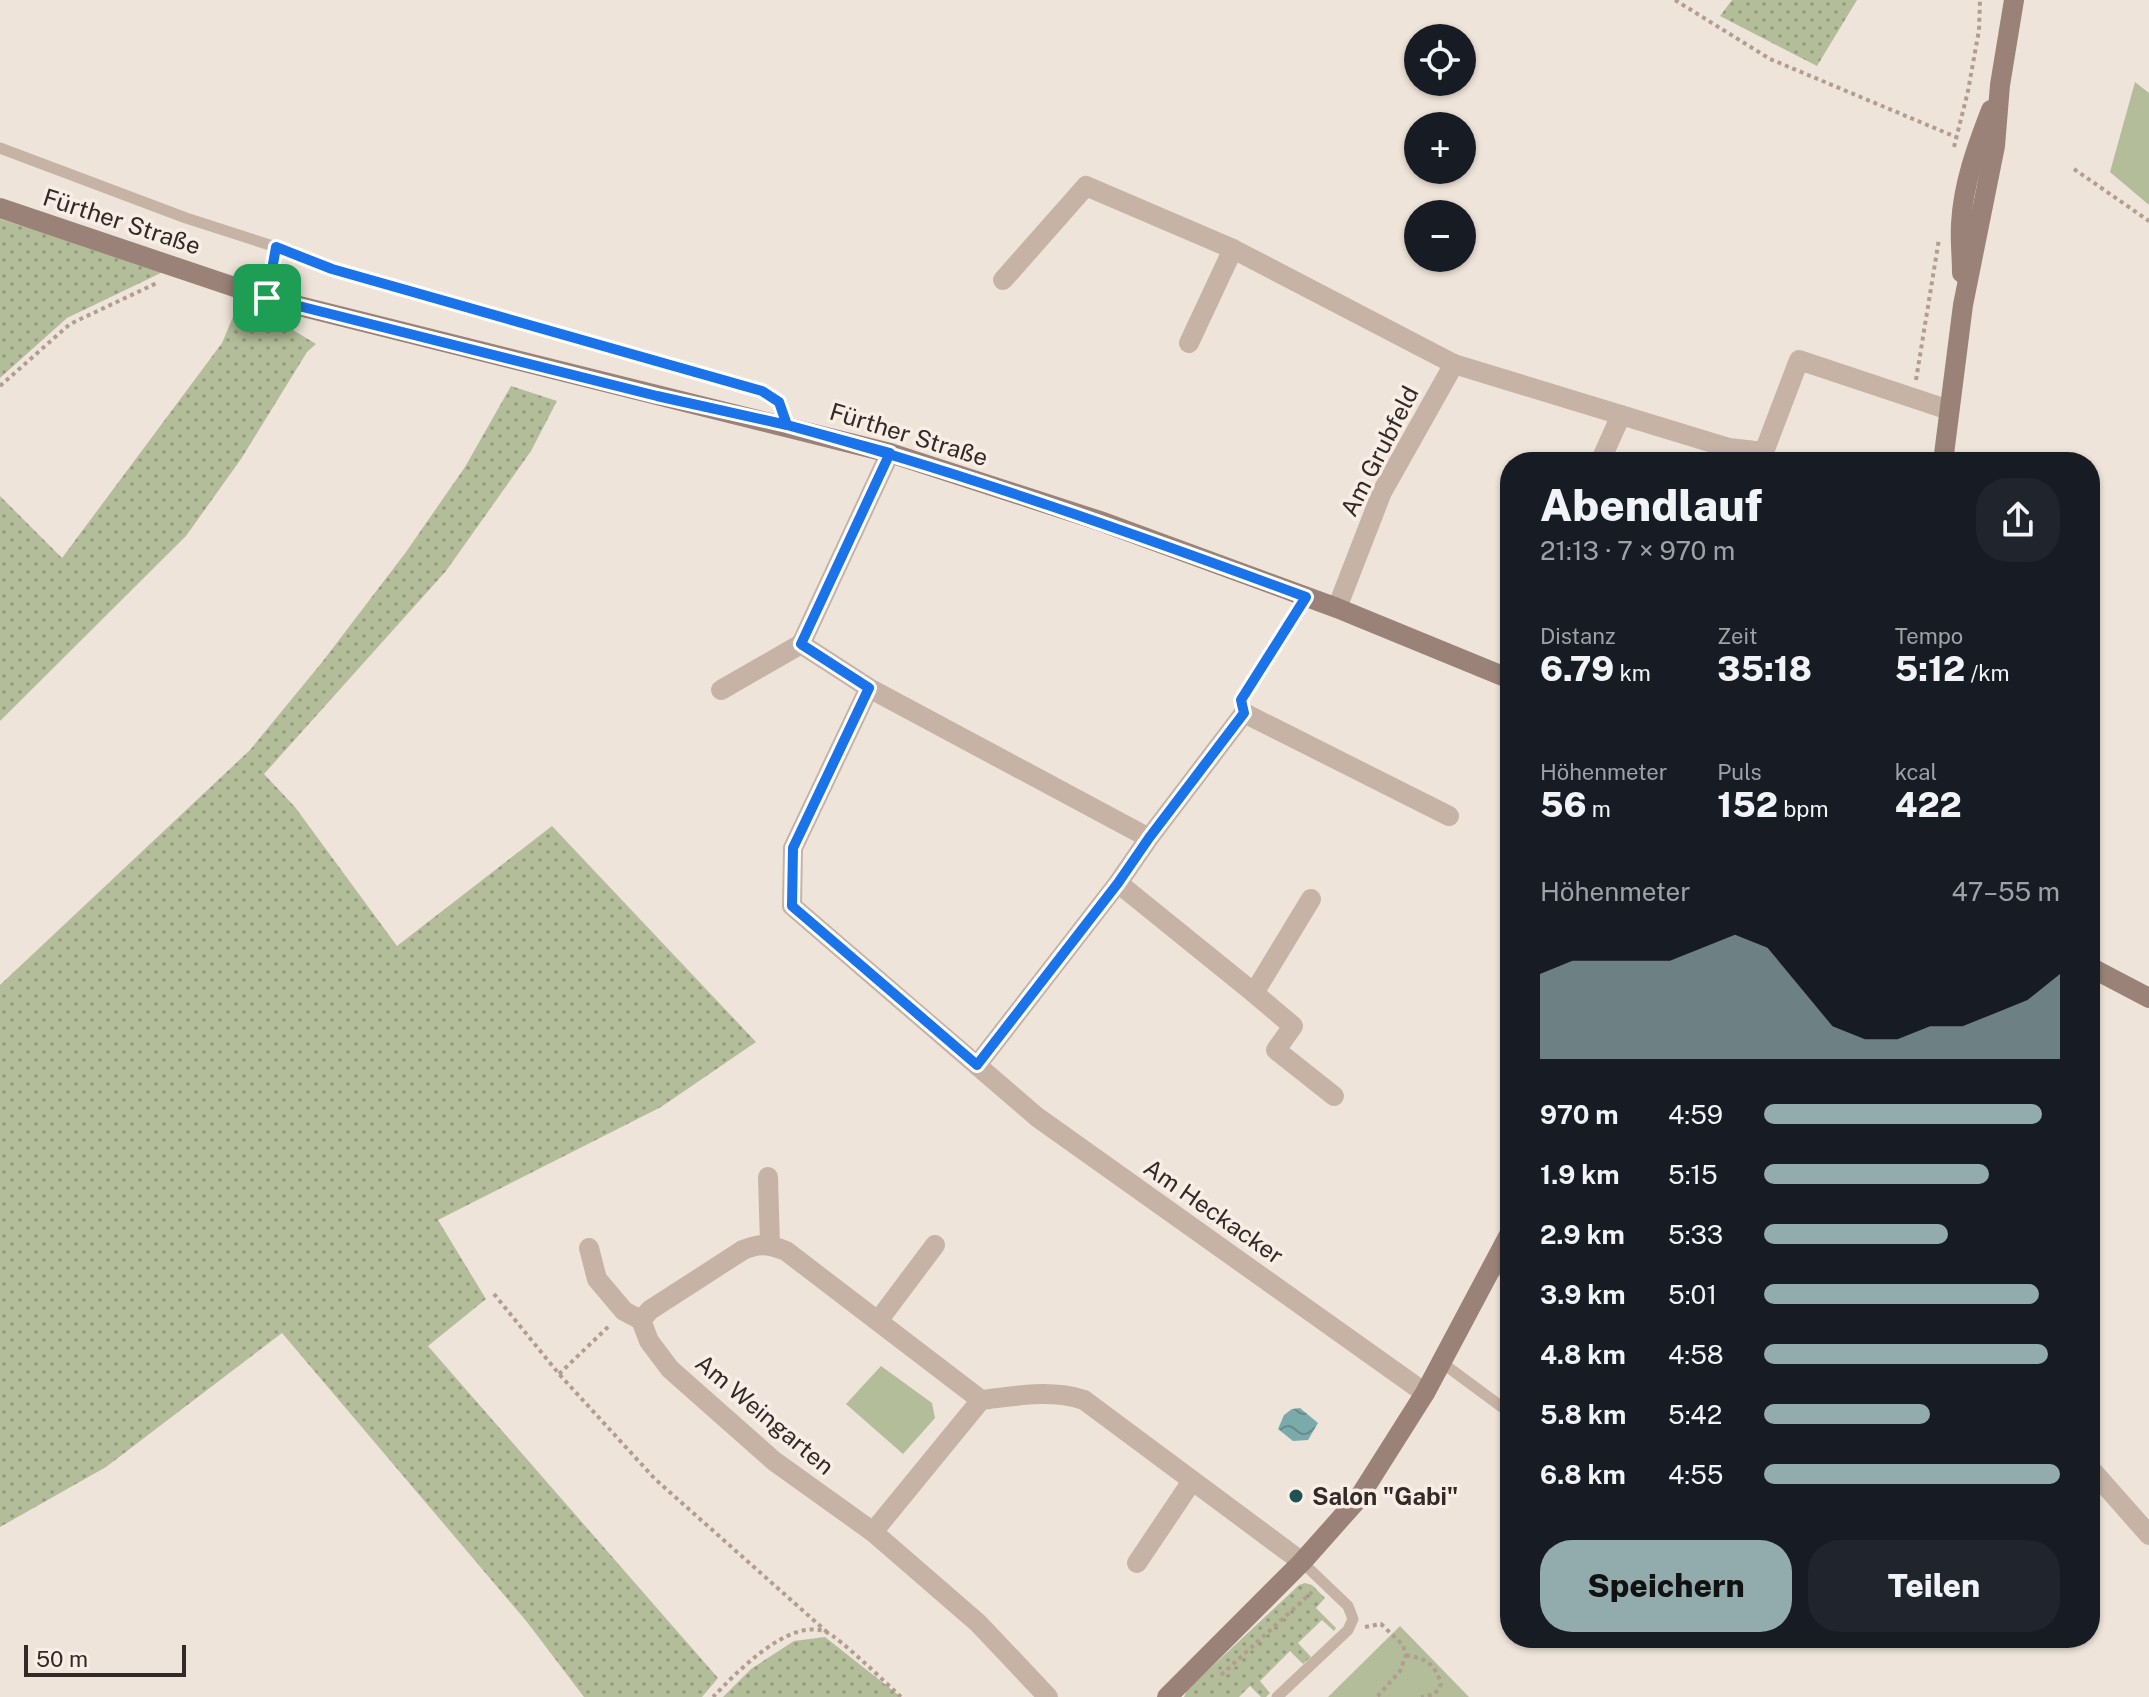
<!DOCTYPE html>
<html lang="de">
<meta charset="utf-8">
<style>
:root{--surface:#171b24;--page:#20242c;--text:#f1f3f6;--muted:#9ea1a6;--accent:#92abac}
body{margin:0;font-family:"Public Sans",sans-serif;background:var(--page);color:var(--text);height:100vh;display:flex;flex-direction:column;font-size:30px;white-space:nowrap}
*{box-sizing:border-box;margin:0}
p{font-size:26px;color:var(--muted)}
.icon{flex:none;width:44px;height:44px;fill:none;stroke:currentColor;stroke-width:2;stroke-linecap:round;stroke-linejoin:round}
.map{position:relative;flex:1;overflow:hidden}
.panel{position:absolute;left:1500px;top:452px;width:600px;height:1196px;display:flex;flex-direction:column;background:var(--surface);border-radius:32px;box-shadow:0 2px 6px #0004}
.panel>*{flex:none}
.buttons{position:absolute;left:1404px;top:24px;display:grid;gap:16px}
.buttons a{display:grid;place-items:center;width:72px;height:72px;border-radius:50%;background:var(--surface);box-shadow:0 2px 6px #0004;font-size:40px}
.scale{position:absolute;left:24px;bottom:20px;width:162px;box-sizing:border-box;padding-left:8px;border:4px solid #332a27;border-top:0;font-size:22px;line-height:28px;white-space:nowrap;color:#332a27;-webkit-text-stroke:6px #f8eee5;paint-order:stroke}
.pin{position:absolute;display:grid;place-items:center;width:68px;height:68px;color:#fff;margin:-34px;border-radius:16px;box-shadow:0 4px 12px #0006}
.round{display:grid;place-items:center;flex:none;width:84px;height:84px;border-radius:32px;background:var(--page)}
.overview{display:flex;align-items:center;justify-content:space-between;height:136px;padding:0 40px}
h1{font-size:44px;font-weight:800;line-height:60px}
.metrics{display:grid;grid-template-columns:repeat(3,1fr);gap:12px;height:136px;padding:8px 40px}
.metrics div{display:grid;align-content:center}
.metrics b{font-size:34px;font-weight:800}
.metrics small{font-size:22px;font-weight:400}
.metrics p{font-size:22px}
.chart{height:224px;padding:16px 40px}
.chart p{display:flex;justify-content:space-between}
.chart svg{width:100%;height:144px;margin-top:8px;fill:var(--accent);opacity:.7}
.button{display:flex;gap:16px;margin-top:auto;padding:16px 40px}
.button a{flex:1;height:92px;border-radius:32px;background:var(--accent);color:#111;font-size:32px;font-weight:800;line-height:92px;text-align:center}
.button a+a{background:var(--page);color:var(--text)}
ul{padding:0 40px;list-style:none;font-size:26px}
li{display:grid;grid-template-columns:128px 96px 1fr;align-items:center;height:60px}
li i{height:20px;border-radius:10px;background:var(--accent)}
.map>svg:first-child{display:block}
</style>
<div class="map">
<svg width="2149" height="1697" viewBox="0 0 2149 1697">
<defs>
<pattern id="grass-dots" width="8" height="8" patternUnits="userSpaceOnUse" patternTransform="scale(2)"><rect width="8" height="8" fill="#b4bd9a"/><path d="M2 2h.1M6 6h.1" fill="none" stroke="#939a7e" stroke-width="1.8" stroke-linecap="round"/></pattern>
<pattern id="water-waves" width="16" height="10" patternUnits="userSpaceOnUse" patternTransform="scale(2)"><rect width="16" height="10" fill="#7aabaa"/><path d="M0 5q4-4 8 0t8 0" fill="none" stroke="#658b8a"/></pattern>
</defs>
<rect width="100%" height="100%" fill="#efe4d9"/>
<g fill="url(#grass-dots)">
<path d="M1732 0H1857L1817 66 1720 16Z"/>
<path d="M0 219 165 271 67 318 0 378Z"/>
<path d="M241 298 316 344 307 352 241 459 186 536 0 721V496L62 558 222 343Z"/>
<path d="M511 386 557 401 531 451 446 571 264 774 295 807 397 946 552 826 756 1042 661 1107 438 1220 486 1299 428 1346 718 1678 702 1697H584L527 1622 282 1333 106 1467 0 1527V985L250 750 323 661 406 552 465 467Z"/>
<path d="M1305 1583 1312 1585 1325 1598 1316 1608 1336 1628 1334 1631 1322 1620 1298 1643 1311 1657 1303 1664 1290 1651 1260 1681 1270 1693 1266 1697H1261L1250 1686 1239 1697H1184L1187 1690 1299 1585Z"/>
<path d="M825 1637 901 1697H723L751 1669 794 1641Z"/>
</g>
<g fill="#b4bd9a">
<path d="M2135 82 2149 93V205L2110 172Z"/>
<path d="M881 1366 932 1403 935 1418 903 1454 846 1404Z"/>
<path d="M1400 1626 1469 1697H1328Z"/>
</g>
<path fill="url(#water-waves)" d="M1300 1408 1318 1423 1308 1440 1293 1441 1278 1429 1284 1415 1292 1409Z"/>
<g fill="none" stroke-linecap="round" stroke-linejoin="round">
<g stroke="#b29d91" stroke-width="4" stroke-dasharray="4 4" stroke-linecap="butt">
<path d="M1675 0 1770 59 1956 137"/>
<path d="M1954 147 1968 91 1979 30 1980 0"/>
<path d="M2074 169 2149 221"/>
<path d="M289 252 332 269 762 391 780 404"/>
<path d="M1916 380 1939 239"/>
<path d="M0 386 70 324 159 282"/>
<path d="M1245 693 1297 612"/>
<path d="M494 1294 559 1374 655 1479 827 1632"/>
<path d="M559 1374 609 1326"/>
<path d="M1365 1627 1381 1624 1403 1645 1406 1655 1400 1671 1377 1697"/>
<path d="M1406 1655C1427 1659 1435 1664 1441 1684L1435 1694 1421 1697"/>
<path d="M1221 1675 1312 1592"/>
<path d="M713 1697C736 1673 789 1617 826 1632 839 1637 888 1685 901 1697"/>
</g>
<g stroke="#c7b3a6" stroke-width="11">
<path d="M0 148 186 218 276 247 267 298"/>
<path d="M1491 1265 1510 1276"/>
<path d="M1441 1362 1510 1413"/>
<path d="M1277 1697 1348 1630 1353 1619 1348 1606 1302 1562"/>
</g>
<g stroke="#c7b3a6" stroke-width="20">
<path d="M1003 280 1086 186 1233 249 1454 364 1729 448 1764 452 1799 360 1949 410"/>
<path d="M1189 343 1233 249"/>
<path d="M890 453 801 644 869 688 1149 838"/>
<path d="M1600 462 1621 415"/>
<path d="M1337 608 1382 492 1454 364"/>
<path d="M869 688 793 848 792 906 1037 1117 1425 1393"/>
<path d="M721 690 801 644"/>
<path d="M1118 883 1254 993 1311 899"/>
<path d="M1254 993 1293 1026 1276 1050 1334 1096"/>
<path d="M977 1065 1118 883 1149 838 1244 713 1449 816"/>
<path d="M768 1177 770 1245"/>
<path d="M589 1248 597 1279 624 1311 641 1320 649 1341 670 1369 774 1461 873 1532 978 1623 1048 1697"/>
<path d="M641 1320 650 1310 743 1250C759 1243 769 1244 786 1251L981 1400C1016 1396 1050 1389 1084 1400L1302 1562"/>
<path d="M878 1321 935 1245"/>
<path d="M2090 1468 2149 1535"/>
<path d="M873 1532 981 1400"/>
<path d="M1137 1563 1192 1481"/>
</g>
<g stroke="#9a8278" stroke-width="20">
<path d="M0 208 267 298 890 453 1100 521 1337 608 1510 679"/>
<path d="M1962 273C1962 257 1960 240 1961 224 1963 184 1977 146 1991 110"/>
<path d="M1943 462 1963 305 1995 146 2000 85 2014 0"/>
<path d="M2090 967 2149 998"/>
<path d="M1167 1697 1302 1562 1358 1499 1425 1393 1510 1233"/>
</g>
</g>
<g fill="none" stroke-linecap="round" stroke-linejoin="round">
<g stroke="#fff" stroke-width="16">
<path id="route" d="M267 298 657 396 787 425 890 453 801 644 869 688 793 848 792 906 977 1065 1118 883 1149 838 1244 713 1241 700 1306 597C1135 534 964 473 787 425L779 402 762 391 332 269 276 247 267 298"/>
</g>
<use href="#route" stroke="#1a73e8" stroke-width="10"/>
</g>
<circle fill="#1f5252" stroke="#f8eee5" stroke-width="3" cx="1296" cy="1496" r="8"/>
<g text-anchor="middle" dominant-baseline="central" stroke-width="7" stroke-linejoin="round" paint-order="stroke">
<g font-size="24" fill="#332a27" stroke="#f8eee5">
<text transform="translate(122 221) rotate(18)">Fürther Straße</text>
<text transform="translate(909 434) rotate(17)">Fürther Straße</text>
<text transform="translate(1379 451) rotate(-63)">Am Grubfeld</text>
<text transform="translate(1214 1211) rotate(35)">Am Heckacker</text>
<text transform="translate(765 1414) rotate(40)">Am Weingarten</text>
</g>
<g font-size="24" font-weight="bold" fill="#332a27" stroke="#f8eee5" text-anchor="start">
<text x="1312" y="1496">Salon "Gabi"</text>
</g>
</g>
</svg>
<div class="buttons">
<a><svg class="icon" aria-label="locate" viewBox="0 0 24 24"><circle cx="12" cy="12" r="6"/><path d="M12 2v4M12 18v4M2 12h4M18 12h4"/></svg></a>
<a>+</a>
<a>−</a>
</div>
<div class="scale">50 m</div>
<div class="pin" style="left:267px;top:298px;background:#1e9e55"><svg class="icon" aria-label="arrive" viewBox="0 0 24 24"><path d="M6 21V4h12l-3 4 3 4H6"/></svg></div>
<section class="panel">
<div class="overview"><div><h1>Abendlauf</h1><p>21:13 · 7 × 970 m</p></div><a class="round"><svg class="icon" aria-label="share" viewBox="0 0 24 24"><path d="M12 15V3M7 8l5-5 5 5M5 13v7h14v-7"/></svg></a></div>
<div class="metrics">
<div><p>Distanz</p><b>6.79<small> km</small></b></div>
<div><p>Zeit</p><b>35:18</b></div>
<div><p>Tempo</p><b>5:12<small> /km</small></b></div>
</div>
<div class="metrics">
<div><p>Höhenmeter</p><b>56<small> m</small></b></div>
<div><p>Puls</p><b>152<small> bpm</small></b></div>
<div><p>kcal</p><b>422</b></div>
</div>
<div class="chart"><p><span>Höhenmeter</span>47–55 m</p>
<svg viewBox="0 0 160 44" preserveAspectRatio="none"><path d="M0 44V18L10 14L20 14L30 14L40 14L50 10L60 6L70 10L80 22L90 34L100 38L110 38L120 34L130 34L140 30L150 26L160 18V44z"/></svg>
</div>
<ul>
<li><b>970 m</b>4:59<i style="width:94%"></i></li>
<li><b>1.9 km</b>5:15<i style="width:76%"></i></li>
<li><b>2.9 km</b>5:33<i style="width:62%"></i></li>
<li><b>3.9 km</b>5:01<i style="width:93%"></i></li>
<li><b>4.8 km</b>4:58<i style="width:96%"></i></li>
<li><b>5.8 km</b>5:42<i style="width:56%"></i></li>
<li><b>6.8 km</b>4:55<i style="width:100%"></i></li>
</ul>
<div class="button"><a>Speichern</a><a>Teilen</a></div>
</section>
</div>
